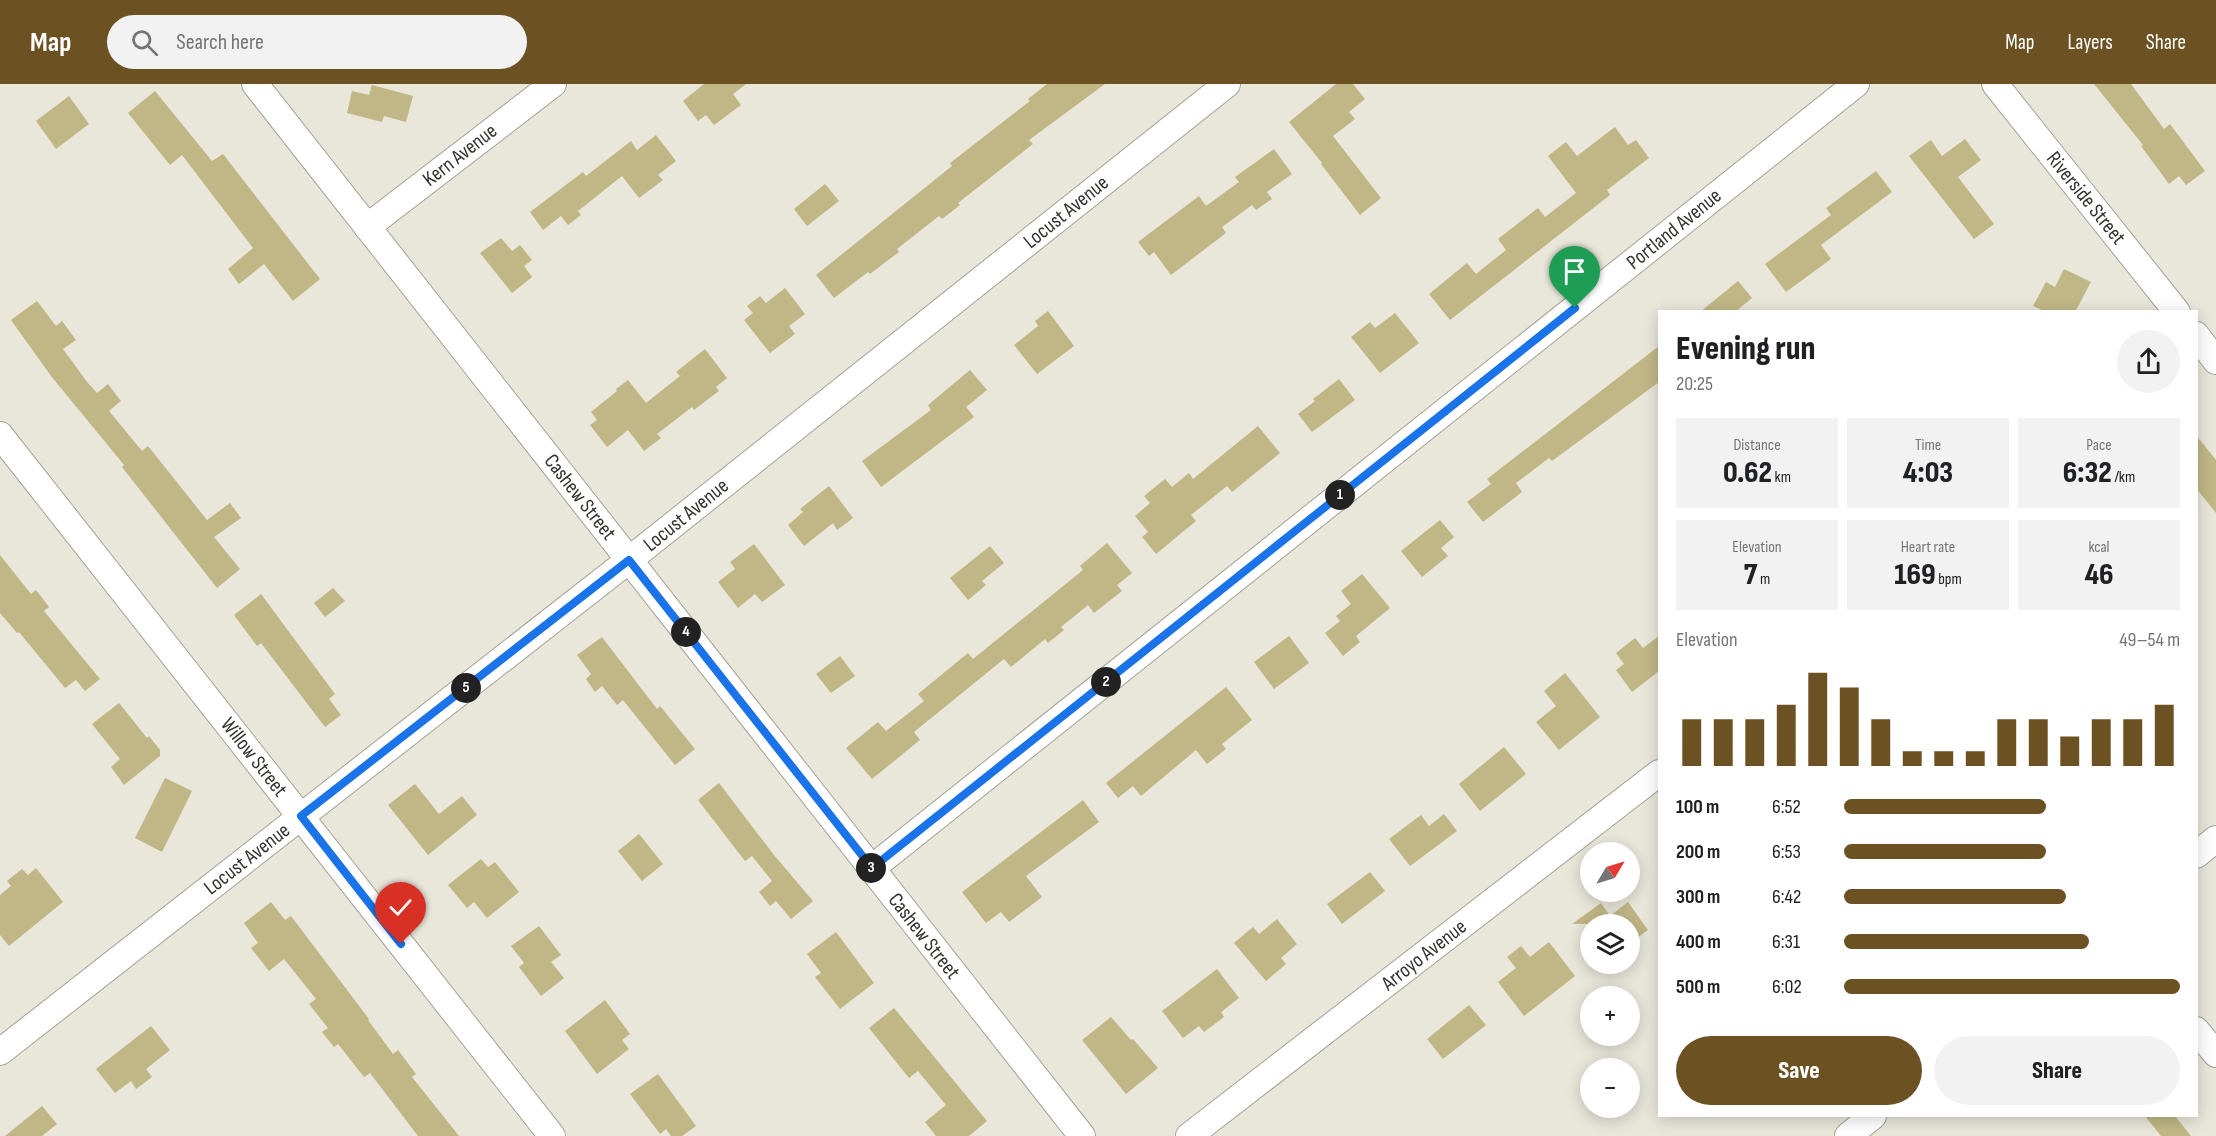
<!DOCTYPE html>
<meta charset="utf-8">
<style>
:root{--surface:#fff;--page:#f2f2f2;--text:#202124;--muted:#757577;--accent:#6c5223}
body{margin:0;font-family:"Sofia Sans Condensed",sans-serif;background:var(--page);color:var(--text);height:100vh;display:flex;flex-direction:column;font-size:22px;white-space:nowrap}
*{box-sizing:border-box;margin:0}
p{font-size:20px;color:var(--muted)}
.icon{flex:none;width:33px;height:33px;fill:none;stroke:currentColor;stroke-width:2;stroke-linecap:round;stroke-linejoin:round}
.map{position:relative;flex:1;overflow:hidden}
.drawer{position:absolute;left:1658px;top:226px;width:540px;height:807px;display:flex;flex-direction:column;background:var(--surface);border-radius:0px;box-shadow:0 3px 15px #0003}
.drawer>*{flex:none}
.needle{width:39px;rotate:52deg}
.fabs{position:absolute;left:1580px;top:758px;display:grid;gap:12px}
.fabs a{display:grid;place-items:center;width:60px;height:60px;border-radius:50%;background:var(--surface);box-shadow:0 3px 15px #0003;font-size:30px}
.pin{position:absolute;display:grid;place-items:center;width:51px;height:51px;color:#fff;margin:-62px -26px;border-radius:50% 50% 50% 0;rotate:-45deg;box-shadow:0 0 6px #0007}
.pin .icon{rotate:45deg}
.km{position:absolute;width:30px;height:30px;margin:-15px;border-radius:50%;background:#222;color:#fff;font-size:16px;line-height:30px;text-align:center}
.round{display:grid;place-items:center;flex:none;width:63px;height:63px;border-radius:32px;background:var(--page)}
.overview{display:flex;align-items:center;justify-content:space-between;height:102px;padding:0 18px}
h1{font-size:33px;font-weight:800;line-height:45px}
.figures{display:grid;grid-template-columns:repeat(3,1fr);gap:9px;height:102px;padding:6px 18px}
.figures div{display:grid;align-content:center;border-radius:0px;background:var(--page);text-align:center}
.figures b{font-size:30px;font-weight:800}
.figures small{font-size:16px;font-weight:400}
.figures p{font-size:16px}
.chart{height:168px;padding:12px 18px}
.chart p{display:flex;justify-content:space-between}
.chart svg{width:100%;height:108px;margin-top:6px;stroke:var(--accent);stroke-width:6}
.primary-button{display:flex;gap:12px;margin-top:auto;padding:12px 18px}
.primary-button a{flex:1;height:69px;border-radius:36px;background:var(--accent);color:#fff;font-size:24px;font-weight:800;line-height:69px;text-align:center}
.primary-button a+a{background:var(--page);color:var(--text)}
ul{padding:0 18px;list-style:none;font-size:20px}
li{display:grid;grid-template-columns:96px 72px 1fr;align-items:center;height:45px}
li i{height:15px;border-radius:8px;background:var(--accent)}
header{display:flex;align-items:center;gap:36px;box-sizing:border-box;height:84px;padding:0 30px;background:var(--accent);color:#fff}
header strong{font-size:28px}
nav{display:flex;gap:33px;margin-inline-start:auto;font-size:21px}
.search{width:420px;height:54px;background:var(--page);display:flex;align-items:center;gap:15px;box-sizing:border-box;padding:0 21px;border-radius:33px;color:var(--muted);font-size:22px}
.map>svg:first-child{display:block}
</style>
<header>
<strong>Map</strong>
<div class="search"><svg class="icon" aria-label="search" viewBox="0 0 24 24"><circle cx="10" cy="10" r="6"/><path d="M15 15l6 6"/></svg>Search here</div>
<nav><a>Map</a><a>Layers</a><a>Share</a></nav>
</header>
<div class="map">
<svg width="2216" height="1052" viewBox="0 0 2216 1052">
<rect width="100%" height="100%" fill="#e9e6da"/>
<g fill="#c1b786">
<path d="M704 0H746L733 10 741 21 714 41 706 31 698 37 683 17Z"/>
<path d="M1047 0H1105L1029 56 1033 60 958 119 960 121 942 135 939 132 897 165 899 168 870 190 868 188 834 214 816 191 952 82 950 79 1030 17 1028 15Z"/>
<path d="M1336 0H1353L1365 15 1349 28 1355 35 1333 52 1381 114 1360 131 1321 80 1322 79 1289 38Z"/>
<path d="M2094 0H2131L2164 45 2170 40 2205 87 2186 101 2179 92 2169 100 2141 62 2143 61Z"/>
<path d="M372 1 413 12 406 38 384 32 382 38 347 29 352 7 369 11Z"/>
<path d="M155 7 212 77 223 70 320 195 293 217 264 180 239 200 228 185 253 164 182 71 170 81 128 29Z"/>
<path d="M69 12 89 40 56 65 36 37Z"/>
<path d="M1615 43 1628 61 1636 56 1649 74 1607 106 1610 111 1450 236 1429 210 1467 179 1476 190 1506 166 1498 155 1538 124 1545 133 1576 109 1548 72 1566 58 1577 72Z"/>
<path d="M656 51 676 77 658 91 663 96 639 114 622 92 578 127 581 131 568 141 561 132 543 146 530 128 583 88 586 92 631 57 637 66Z"/>
<path d="M1965 55 1981 76 1958 93 1994 140 1974 155 1909 72 1931 56 1942 72Z"/>
<path d="M1274 65 1292 90 1267 108 1272 115 1256 126 1252 121 1222 143 1226 149 1171 191 1154 168 1149 172 1138 158 1199 112 1206 122 1239 98 1235 93Z"/>
<path d="M1876 87 1892 108 1821 161 1831 175 1786 208 1765 180 1831 131 1826 124Z"/>
<path d="M825 100 839 117 807 142 794 125Z"/>
<path d="M501 154 512 167 520 161 532 176 524 182 532 193 512 209 480 169Z"/>
<path d="M2064 185 2091 198 2075 228H2046L2033 222 2046 198 2055 203Z"/>
<path d="M1738 197 1752 214 1735 228H1700Z"/>
<path d="M785 204 805 230 789 242 795 250 770 269 744 236 753 229 747 222 760 212 766 219Z"/>
<path d="M37 217 56 242 62 237 76 256 63 265 87 298 97 309 108 300 121 317 109 327 142 367 148 362 207 436 230 419 241 434 214 453 240 485 217 504 122 383 124 381 51 292 11 236Z"/>
<path d="M1048 227 1074 262 1037 290 1014 261 1038 242 1035 237Z"/>
<path d="M1395 229 1419 259 1380 289 1351 253 1370 238 1375 244Z"/>
<path d="M1659 262V298L1552 377 1549 374 1516 399 1522 408 1483 438 1467 418 1491 400 1487 395Z"/>
<path d="M705 265 727 294 716 303 719 307 694 326 692 323 657 350 661 354 644 367 628 346 607 363 590 341 597 336 591 328 617 307 616 305 628 296 646 319 680 292 676 288Z"/>
<path d="M970 286 987 306 966 323 974 333 881 403 862 377 931 326 928 321Z"/>
<path d="M1339 295 1355 316 1312 348 1298 330 1315 317 1313 315Z"/>
<path d="M1258 342 1280 369 1232 408 1227 402 1191 431 1196 437 1156 470 1142 453 1148 448 1135 432 1150 419 1144 412 1165 395 1172 403 1189 389 1193 395Z"/>
<path d="M2196 351 2216 376V429L2196 404Z"/>
<path d="M829 402 853 434 837 446 833 439 804 462 788 441 803 428 800 425Z"/>
<path d="M1440 436 1454 453 1441 464 1448 472 1422 493 1401 467Z"/>
<path d="M1107 459 1132 489 1117 501 1122 507 1094 529 1088 521 1061 543 1064 546 1048 559 1045 555 1011 583 1004 575 914 648 920 656 872 695 846 664 878 638 886 647 924 617 918 610 968 569 973 575 1083 486 1080 482Z"/>
<path d="M754 460 785 501 762 518 755 510 738 524 718 498 735 485 730 478Z"/>
<path d="M990 462 1004 479 982 497 986 501 968 516 950 494Z"/>
<path d="M0 471 31 510 36 506 49 523 44 527 100 595 85 607 76 596 65 604 19 548 17 549 0 529Z"/>
<path d="M1362 490 1390 524 1356 552 1360 558 1343 572 1325 549 1340 537 1336 532 1351 520 1341 507Z"/>
<path d="M333 504 345 517 325 533 314 519Z"/>
<path d="M261 510 335 610 329 615 341 631 325 643 261 559 257 562 234 531Z"/>
<path d="M1289 552 1309 579 1274 605 1254 578Z"/>
<path d="M1659 552V587L1632 608 1616 586 1624 580 1616 569 1635 554 1643 564Z"/>
<path d="M602 553 657 625 660 622 695 665 675 681 623 616 617 621 602 602 595 608 586 595 591 590 577 571Z"/>
<path d="M840 572 855 592 831 609 816 590Z"/>
<path d="M1565 589 1600 633 1559 666 1536 638 1556 622 1544 607Z"/>
<path d="M1226 603 1252 636 1222 660 1226 665 1207 680 1196 666 1141 712 1133 702 1118 714 1106 699Z"/>
<path d="M119 619 147 654 149 652 160 666V672L124 701 111 683 120 675 92 640Z"/>
<path d="M1504 663 1526 690 1480 727 1459 700Z"/>
<path d="M165 694 192 707 162 768 135 754Z"/>
<path d="M719 699 774 771 813 817 791 835 776 817 770 822 759 808 772 797 752 772 745 777 698 716Z"/>
<path d="M415 700 439 730 462 712 477 731 428 771 388 721Z"/>
<path d="M1083 716 1099 738 1026 792 1042 813 1009 838 1001 828 986 839 962 808Z"/>
<path d="M1444 730 1457 747 1410 782 1389 755 1421 731 1429 742Z"/>
<path d="M639 750 663 780 642 797 618 767Z"/>
<path d="M481 775 488 783 495 778 519 808 487 834 474 818 467 824 448 801Z"/>
<path d="M36 784 63 818 9 862 0 851V811L11 802 7 797 22 785 28 791Z"/>
<path d="M1370 788 1385 807 1342 840 1327 820Z"/>
<path d="M271 818 285 836 291 832 369 935 368 936 393 970 398 966 416 990 412 993 459 1052H418L370 989 364 993 338 960 334 963 322 948 328 944 309 920 316 915 284 875 269 887 251 864 258 859 244 839Z"/>
<path d="M1628 818 1648 846 1629 860V840H1572L1601 819 1610 832Z"/>
<path d="M1277 835 1297 860 1281 874 1286 880 1266 897 1234 859 1253 843 1259 850Z"/>
<path d="M539 842 561 871 551 878 564 894 541 912 519 883 524 879 511 862Z"/>
<path d="M836 848 874 899 840 925 815 893 821 889 807 870Z"/>
<path d="M1549 858 1575 892 1524 932 1498 898 1516 884 1507 873 1521 862 1530 873Z"/>
<path d="M1217 885 1239 914 1221 928 1224 933 1204 948 1199 942 1183 954 1162 927Z"/>
<path d="M605 916 630 950 622 956 629 965 597 990 565 947Z"/>
<path d="M1469 921 1486 941 1443 975 1427 955Z"/>
<path d="M894 924 987 1037 969 1052H936L925 1038 946 1021 918 987 909 994 869 944Z"/>
<path d="M1111 933 1131 956 1133 955 1158 984 1126 1010 1082 956Z"/>
<path d="M151 942 170 966 146 985 152 993 136 1005 131 997 115 1009 96 985Z"/>
<path d="M658 990 696 1042 682 1052H671L666 1045 660 1050 630 1010Z"/>
<path d="M42 1022 57 1040 42 1052H5Z"/>
<path d="M2145 1032H2175L2191 1052H2161Z"/>
</g>
<g fill="none" stroke-linecap="round" stroke-linejoin="round">
<g stroke="#a4a296" stroke-width="28">
<g id="minor">
<path d="M255 0 1082 1052"/>
<path d="M1995 0 2177 228"/>
<path d="M367 143 553 0"/>
<path d="M2196 251 2216 277"/>
<path d="M0 351 552 1052"/>
<path d="M2196 771 2216 755"/>
<path d="M872 784 1856 0"/>
<path d="M2196 946 2216 970"/>
<path d="M0 968 629 476 1227 0"/>
<path d="M1189 1052 1659 689"/>
<path d="M1848 1052 1873 1032"/>
</g>
</g>
<use href="#minor" stroke="#fff" stroke-width="26"/>
</g>
<g fill="none" stroke-linecap="round" stroke-linejoin="round">
<g stroke="#fff" stroke-width="12">
<path id="route" d="M401 860 301 732 629 476 872 784 1575 224"/>
</g>
<use href="#route" stroke="#1a73e8" stroke-width="8"/>
</g>
<g text-anchor="middle" dominant-baseline="central" stroke-width="4.5" stroke-linejoin="round" paint-order="stroke">
<g font-size="21" fill="#35342f" stroke="#fff">
<text transform="translate(460 71) rotate(-38)">Kern Avenue</text>
<text transform="translate(2086 114) rotate(51)">Riverside Street</text>
<text transform="translate(1066 128) rotate(-39)">Locust Avenue</text>
<text transform="translate(1674 145) rotate(-39)">Portland Avenue</text>
<text transform="translate(580 413) rotate(52)">Cashew Street</text>
<text transform="translate(686 431) rotate(-39)">Locust Avenue</text>
<text transform="translate(254 673) rotate(52)">Willow Street</text>
<text transform="translate(247 775) rotate(-38)">Locust Avenue</text>
<text transform="translate(924 852) rotate(52)">Cashew Street</text>
<text transform="translate(1424 871) rotate(-38)">Arroyo Avenue</text>
</g>
</g>
</svg>
<div class="fabs">
<a><svg class="needle" viewBox="-14 -14 28 28"><path d="M0-13l5 13h-10z" fill="#e53935"/><path d="M0 13l5-13h-10z" fill="#757577"/></svg></a>
<a><svg class="icon" aria-label="layers" viewBox="0 0 24 24"><path d="M12 4l9 5-9 5-9-5zM3 14l9 5 9-5"/></svg></a>
<a>+</a>
<a>−</a>
</div>
<div class="pin" style="left:1575px;top:224px;background:#1e9e55"><svg class="icon" aria-label="arrive" viewBox="0 0 24 24"><path d="M6 21V4h12l-3 4 3 4H6"/></svg></div>
<div class="pin" style="left:401px;top:860px;background:#d93025"><svg class="icon" aria-label="check" viewBox="0 0 24 24"><path d="M5 12l5 5 9-10"/></svg></div>
<b class="km" style="left:1340px;top:411px">1</b>
<b class="km" style="left:1106px;top:598px">2</b>
<b class="km" style="left:871px;top:784px">3</b>
<b class="km" style="left:686px;top:548px">4</b>
<b class="km" style="left:466px;top:604px">5</b>
<section class="drawer">
<div class="overview"><div><h1>Evening run</h1><p>20:25</p></div><a class="round"><svg class="icon" aria-label="share" viewBox="0 0 24 24"><path d="M12 15V3M7 8l5-5 5 5M5 13v7h14v-7"/></svg></a></div>
<div class="figures">
<div><p>Distance</p><b>0.62<small> km</small></b></div>
<div><p>Time</p><b>4:03</b></div>
<div><p>Pace</p><b>6:32<small> /km</small></b></div>
</div>
<div class="figures">
<div><p>Elevation</p><b>7<small> m</small></b></div>
<div><p>Heart rate</p><b>169<small> bpm</small></b></div>
<div><p>kcal</p><b>46</b></div>
</div>
<div class="chart"><p><span>Elevation</span>49–54 m</p>
<svg viewBox="0 0 160 44" preserveAspectRatio="none"><path d="M5 44V25M15 44V25M25 44V25M35 44V19M45 44V6M55 44V12M65 44V25M75 44V38M85 44V38M95 44V38M105 44V25M115 44V25M125 44V32M135 44V25M145 44V25M155 44V19"/></svg>
</div>
<ul>
<li><b>100 m</b>6:52<i style="width:60%"></i></li>
<li><b>200 m</b>6:53<i style="width:60%"></i></li>
<li><b>300 m</b>6:42<i style="width:66%"></i></li>
<li><b>400 m</b>6:31<i style="width:73%"></i></li>
<li><b>500 m</b>6:02<i style="width:100%"></i></li>
</ul>
<div class="primary-button"><a>Save</a><a>Share</a></div>
</section>
</div>
